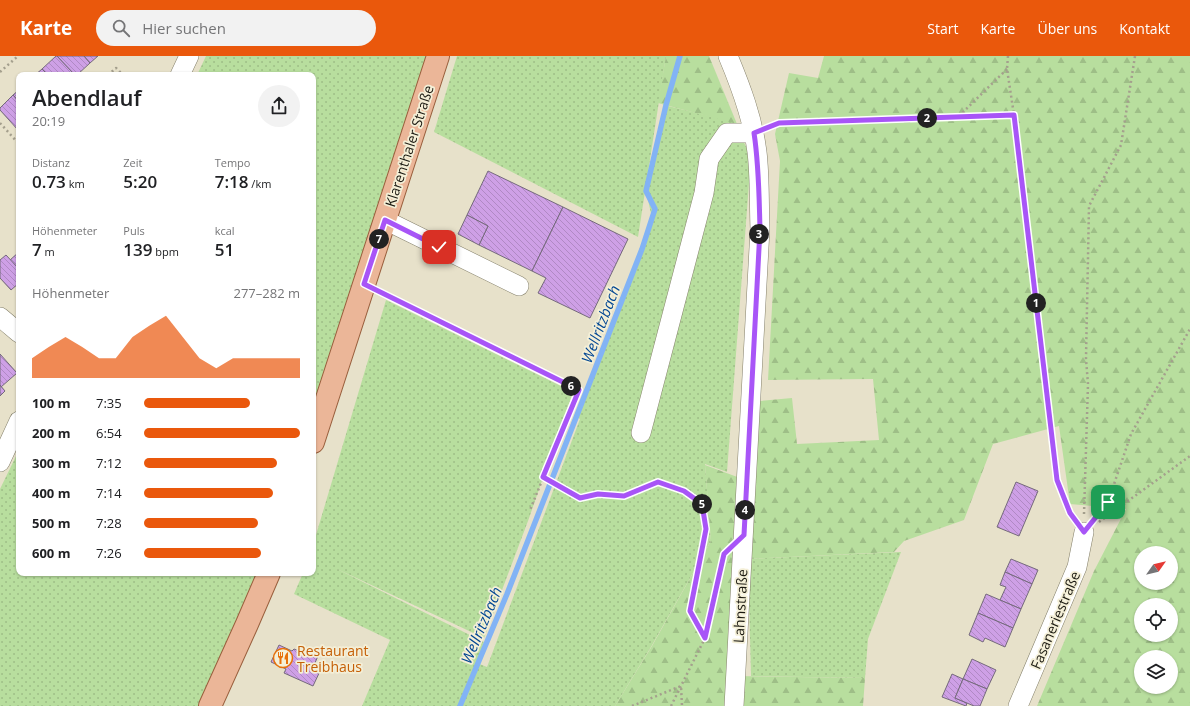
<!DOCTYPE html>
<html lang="de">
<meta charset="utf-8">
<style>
:root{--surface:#fff;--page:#f2f2f2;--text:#202124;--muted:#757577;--accent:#ea580c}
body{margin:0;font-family:"Open Sans",sans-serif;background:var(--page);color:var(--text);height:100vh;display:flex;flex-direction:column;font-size:15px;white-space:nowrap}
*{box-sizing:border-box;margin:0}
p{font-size:13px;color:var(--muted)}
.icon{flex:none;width:22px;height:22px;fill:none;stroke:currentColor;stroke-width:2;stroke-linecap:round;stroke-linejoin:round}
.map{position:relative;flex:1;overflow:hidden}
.side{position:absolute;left:16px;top:16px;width:300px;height:504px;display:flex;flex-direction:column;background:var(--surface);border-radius:8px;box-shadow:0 1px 3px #0004}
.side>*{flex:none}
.needle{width:26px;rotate:56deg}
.buttons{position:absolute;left:1134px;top:490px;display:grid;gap:8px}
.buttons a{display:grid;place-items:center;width:44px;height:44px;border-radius:50%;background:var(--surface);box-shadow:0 1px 3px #0004;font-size:20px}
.pin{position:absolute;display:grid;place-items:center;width:34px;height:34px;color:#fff;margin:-17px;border-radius:8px;box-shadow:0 2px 6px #0006}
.km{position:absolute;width:20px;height:20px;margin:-10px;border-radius:50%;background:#222;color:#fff;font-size:11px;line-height:20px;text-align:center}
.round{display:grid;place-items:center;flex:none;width:42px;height:42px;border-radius:21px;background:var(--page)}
.head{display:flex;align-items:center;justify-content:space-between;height:68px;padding:0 16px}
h1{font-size:22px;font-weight:600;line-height:30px}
.stats{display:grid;grid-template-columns:repeat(3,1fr);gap:6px;height:68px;padding:4px 16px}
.stats div{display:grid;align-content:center}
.stats b{font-size:17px;font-weight:600}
.stats small{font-size:11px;font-weight:400}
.stats p{font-size:11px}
.chart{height:112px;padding:8px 16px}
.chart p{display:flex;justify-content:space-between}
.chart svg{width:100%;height:72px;margin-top:4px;fill:var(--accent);opacity:.7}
ul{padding:0 16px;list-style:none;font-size:13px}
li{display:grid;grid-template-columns:64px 48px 1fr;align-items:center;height:30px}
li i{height:10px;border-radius:5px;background:var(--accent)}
header{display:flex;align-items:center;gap:24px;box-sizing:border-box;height:56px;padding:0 20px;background:var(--accent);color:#fff}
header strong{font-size:19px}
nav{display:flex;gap:22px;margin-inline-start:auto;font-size:14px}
.search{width:280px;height:36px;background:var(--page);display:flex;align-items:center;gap:10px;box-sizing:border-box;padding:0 14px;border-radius:22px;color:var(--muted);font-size:15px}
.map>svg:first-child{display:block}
</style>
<header>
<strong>Karte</strong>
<div class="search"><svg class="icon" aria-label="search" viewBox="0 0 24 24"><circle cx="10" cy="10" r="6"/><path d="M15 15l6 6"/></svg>Hier suchen</div>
<nav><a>Start</a><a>Karte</a><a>Über uns</a><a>Kontakt</a></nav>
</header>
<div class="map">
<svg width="1190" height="650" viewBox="0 0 1190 650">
<defs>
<pattern id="grass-dots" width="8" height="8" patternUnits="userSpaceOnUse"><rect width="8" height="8" fill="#b8de9e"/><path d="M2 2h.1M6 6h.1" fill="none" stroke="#9ebe87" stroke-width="1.8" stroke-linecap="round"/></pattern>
<pattern id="forest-firs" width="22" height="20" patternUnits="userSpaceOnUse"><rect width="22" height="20" fill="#b8de9e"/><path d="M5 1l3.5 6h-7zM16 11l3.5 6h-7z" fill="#9ebe87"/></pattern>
<pattern id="building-back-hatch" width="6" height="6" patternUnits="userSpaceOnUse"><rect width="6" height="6" fill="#cea0e6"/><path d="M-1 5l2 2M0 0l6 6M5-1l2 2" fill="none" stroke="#b089c4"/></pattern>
</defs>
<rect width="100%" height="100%" fill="#e7e1ca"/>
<g fill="url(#grass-dots)">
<path d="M206 0H426L392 111 313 354V19H197Z"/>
<path d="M457 0H666L638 181 434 76Z"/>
<path d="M668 50 734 66 751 101 727 416 705 408 711 485 651 591 615 650H362L390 584 294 538 303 517H313V489L386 244 573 336 528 465 484 582 335 512 484 586 477 607 487 611 580 363 577 361 652 162 646 135Z"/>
<path d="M19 394V517H258L201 650H0V433Z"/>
<path d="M901 496 868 583 865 622 751 620 748 503Z"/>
</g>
<g fill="url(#forest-firs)" fill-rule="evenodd">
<path d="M666 0H709L737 68 658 47Z"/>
<path d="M824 0H1190V650H1037L1094 515 1126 453 1070 448 1059 370 993 388 964 464 904 485 894 496 748 503 760 345 792 342 797 388 879 384 873 323 768 324 780 105 775 78 789 17 818 22ZM1141 497H1171V527H1141ZM1141 549H1171V579H1141ZM1141 601H1171V631H1141Z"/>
<path d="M705 409 740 422 736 620 865 622 863 650H615L652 590 711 485Z"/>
</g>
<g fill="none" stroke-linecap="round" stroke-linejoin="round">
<path stroke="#82b3f5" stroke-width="5.5" d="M460 650 507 538 642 193 655 153 646 135 666 49 680 0"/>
</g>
<g fill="url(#building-back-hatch)" stroke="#756a7c">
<path d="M56 0H57L75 19H48L42 13Z"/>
<path d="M57 0H84L90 7 77 19H75Z"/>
<path d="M84 0H98L90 7Z"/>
<path d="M42 13 48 19H35Z"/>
<path d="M19 34V46L13 39Z"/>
<path d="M13 39 19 46 18 74 0 54V52Z"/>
<path d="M488 115 563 151 532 215 479 189 488 170 467 159Z"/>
<path d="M563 151 628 183 590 262 538 237 546 222 532 215Z"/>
<path d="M467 159 488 170 479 189 458 178Z"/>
<path d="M19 196V213L10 204Z"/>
<path d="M6 199 19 213V227L11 234 0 222V204Z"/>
<path d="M0 298 17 317 1 331 0 329Z"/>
<path d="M0 329 5 335 0 340Z"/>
<path d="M1016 426 1038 435 1019 480 997 471Z"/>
<path d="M1011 503 1038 514 1032 528 1005 516Z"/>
<path d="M1005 516 1032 528 1021 553 1000 544 1006 531 1000 529Z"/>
<path d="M986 538 1021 553 1013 572 978 557Z"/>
<path d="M978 557 1013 572 1005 591 985 582 983 586 969 579Z"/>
<path d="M279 589 292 595 294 593 302 596 303 593 318 600 314 609 321 613 313 630 284 617 286 613 271 606Z"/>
<path d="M972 603 996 614 987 633 963 623Z"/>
<path d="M952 618 963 623 955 642 967 647 966 650 942 641Z"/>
<path d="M963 623 987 633 980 650H974L955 642Z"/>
</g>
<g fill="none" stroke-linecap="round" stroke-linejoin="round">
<g stroke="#85806b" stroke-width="20">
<g id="minor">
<path d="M728 0C741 31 753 63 757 96 760 121 759 147 760 173L734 650"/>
<path d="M180 19 189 0"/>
<path d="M385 164 519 230"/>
<path d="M0 261 19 277"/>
<path d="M641 377 704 137 709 103 727 77H754"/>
<path d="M0 406 19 365"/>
<path d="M1018 650 1077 511 1084 476"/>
</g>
</g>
<g stroke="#995f3d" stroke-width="24">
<g id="major">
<path d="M313 386 438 0"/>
<path d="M210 650 247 568 269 517"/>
</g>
</g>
<g stroke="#a49f8d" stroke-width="2.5" stroke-dasharray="2 3" stroke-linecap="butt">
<path d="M1008 0 1007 13 1014 59 1057 425 1070 457 1073 462"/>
<path d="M0 16 18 0"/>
<path d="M108 19 116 12 123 19"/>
<path d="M959 60 1007 13"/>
<path d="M0 67 19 88"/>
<path d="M771 70 779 67 1014 59"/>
<path d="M383 237 579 334 530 454"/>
<path d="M543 421 580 442 598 438 624 440 658 426 684 435 702 448 706 473 690 555 705 582"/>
<path d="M1084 458 1088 328 1086 303 1089 150 1121 89 1135 0"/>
<path d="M1095 462 1108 446 1131 378 1190 273"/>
<path d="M1099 466 1190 400"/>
<path d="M632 650 681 630 682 650"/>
<path d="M671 650 705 582 721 509"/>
</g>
<use href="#minor" stroke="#fff" stroke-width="19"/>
<use href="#major" stroke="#ebb698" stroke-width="22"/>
</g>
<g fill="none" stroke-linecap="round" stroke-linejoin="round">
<g stroke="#fff" stroke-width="8">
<path id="route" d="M439 191 385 164 364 228 579 334 543 421 580 442 598 438 624 440 658 426 684 435 702 448 706 473 690 555 705 582 724 498 744 479 760 173C759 140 759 109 754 77L779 67 1014 59 1057 424 1070 457 1084 476 1108 446"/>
</g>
<use href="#route" stroke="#a855f7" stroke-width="5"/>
</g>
<defs>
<g id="restaurant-ring" transform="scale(1)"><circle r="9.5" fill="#f4efd7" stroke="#e8710a" stroke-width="1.5"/><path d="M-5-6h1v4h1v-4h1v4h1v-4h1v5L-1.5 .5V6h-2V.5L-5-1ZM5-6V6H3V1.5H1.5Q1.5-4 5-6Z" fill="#e8710a"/></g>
</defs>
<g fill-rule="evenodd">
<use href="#restaurant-ring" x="283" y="602"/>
</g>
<g text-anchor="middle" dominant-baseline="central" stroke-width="3.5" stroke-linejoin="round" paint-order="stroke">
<g font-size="14" fill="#1b1911" stroke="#f4efd7">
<text transform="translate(409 90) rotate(-72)">Klarenthaler Straße</text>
<text transform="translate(740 550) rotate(-87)">Lahnstraße</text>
<text transform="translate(1055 564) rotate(-67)">Fasaneriestraße</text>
</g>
<g font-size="14" fill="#c56008" stroke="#f4efd7" text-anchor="start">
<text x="297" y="594">Restaurant<tspan x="297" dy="16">Treibhaus</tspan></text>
</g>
<g font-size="15" font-style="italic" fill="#034793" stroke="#f4efd7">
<text transform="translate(600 268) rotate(-69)">Wellritzbach</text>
<text transform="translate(481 569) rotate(-67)">Wellritzbach</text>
</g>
</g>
</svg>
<div class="buttons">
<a><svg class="needle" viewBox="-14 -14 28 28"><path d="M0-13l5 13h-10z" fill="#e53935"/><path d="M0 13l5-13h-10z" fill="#757577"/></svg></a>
<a><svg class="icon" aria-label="locate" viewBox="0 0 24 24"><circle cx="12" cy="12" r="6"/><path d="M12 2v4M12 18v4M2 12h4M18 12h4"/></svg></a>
<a><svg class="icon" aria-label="layers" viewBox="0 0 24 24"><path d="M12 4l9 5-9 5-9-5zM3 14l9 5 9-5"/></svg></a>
</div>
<div class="pin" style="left:1108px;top:446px;background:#1e9e55"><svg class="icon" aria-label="arrive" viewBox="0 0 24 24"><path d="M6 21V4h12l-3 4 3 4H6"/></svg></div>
<div class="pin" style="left:439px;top:191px;background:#d93025"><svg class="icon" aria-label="check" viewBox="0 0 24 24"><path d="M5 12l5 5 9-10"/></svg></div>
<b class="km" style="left:1036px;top:247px">1</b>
<b class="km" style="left:927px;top:62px">2</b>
<b class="km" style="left:759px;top:178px">3</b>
<b class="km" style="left:745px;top:454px">4</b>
<b class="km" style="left:702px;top:448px">5</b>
<b class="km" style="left:571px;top:330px">6</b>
<b class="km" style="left:379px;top:183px">7</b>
<section class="side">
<div class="head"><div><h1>Abendlauf</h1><p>20:19</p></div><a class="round"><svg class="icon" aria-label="share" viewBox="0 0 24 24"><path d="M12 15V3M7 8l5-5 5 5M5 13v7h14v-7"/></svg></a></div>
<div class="stats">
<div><p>Distanz</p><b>0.73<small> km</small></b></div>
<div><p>Zeit</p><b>5:20</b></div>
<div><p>Tempo</p><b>7:18<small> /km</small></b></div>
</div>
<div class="stats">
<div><p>Höhenmeter</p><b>7<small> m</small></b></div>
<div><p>Puls</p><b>139<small> bpm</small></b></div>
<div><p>kcal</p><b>51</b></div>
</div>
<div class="chart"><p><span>Höhenmeter</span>277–282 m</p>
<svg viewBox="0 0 160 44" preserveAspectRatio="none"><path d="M0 44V32L10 25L20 19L30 25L40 32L50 32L60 19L70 12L80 6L90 19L100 32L110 38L120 32L130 32L140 32L150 32L160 32V44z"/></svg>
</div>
<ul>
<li><b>100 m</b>7:35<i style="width:68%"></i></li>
<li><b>200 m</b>6:54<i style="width:100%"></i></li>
<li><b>300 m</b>7:12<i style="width:85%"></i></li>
<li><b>400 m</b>7:14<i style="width:83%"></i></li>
<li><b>500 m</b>7:28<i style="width:73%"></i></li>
<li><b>600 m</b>7:26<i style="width:75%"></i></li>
</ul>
</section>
</div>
